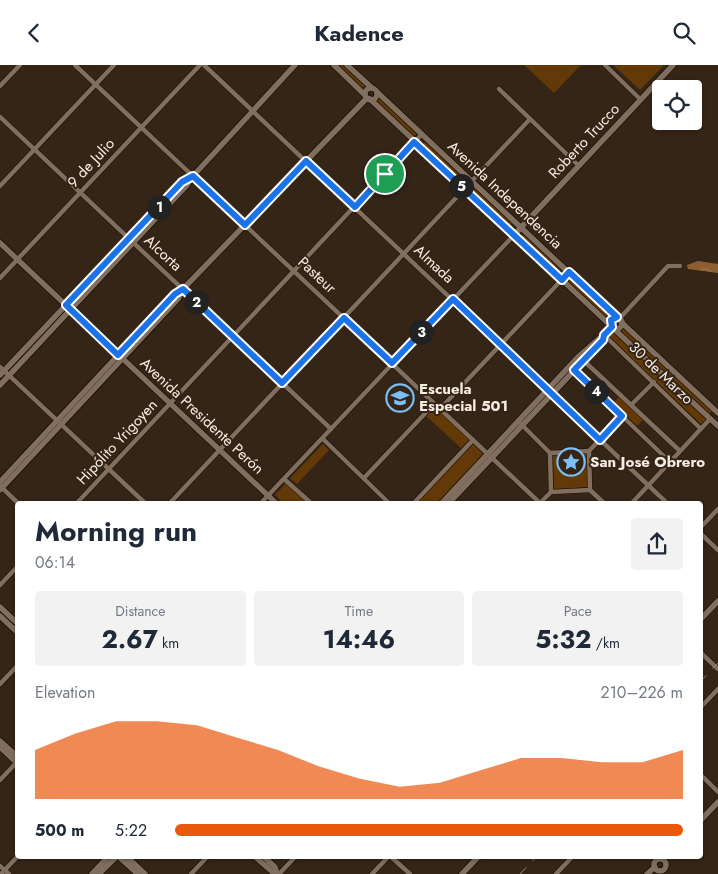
<!DOCTYPE html>
<meta charset="utf-8">
<style>
:root{--surface:#fff;--page:#f2f2f3;--text:#1f2937;--muted:#747a83;--accent:#ea580c}
body{margin:0;font-family:Jost,sans-serif;background:var(--page);color:var(--text);height:100vh;display:flex;flex-direction:column;font-size:19px;white-space:nowrap}
*{box-sizing:border-box;margin:0}
p{font-size:16px;color:var(--muted)}
.icon{flex:none;width:28px;height:28px;fill:none;stroke:currentColor;stroke-width:2;stroke-linecap:round;stroke-linejoin:round}
.map{position:relative;flex:1;overflow:hidden}
.side{position:absolute;left:15px;top:436px;width:688px;height:358px;display:flex;flex-direction:column;background:var(--surface);border-radius:5px;box-shadow:0 1px 4px #0004}
.side>*{flex:none}
.fabs{position:absolute;left:652px;top:15px;display:grid;gap:10px}
.fabs a{display:grid;place-items:center;width:50px;height:50px;border-radius:5px;background:var(--surface);box-shadow:0 1px 4px #0004;font-size:25px}
.pin{position:absolute;display:grid;place-items:center;width:42px;height:42px;color:#fff;margin:-21px;border:2px solid #fff;border-radius:50%;box-shadow:0 1px 5px #0007}
.km{position:absolute;width:25px;height:25px;margin:-12px;border-radius:50%;background:#222;color:#fff;font-size:14px;line-height:25px;text-align:center}
.round{display:grid;place-items:center;flex:none;width:52px;height:52px;border-radius:5px;background:var(--page)}
.headline{display:flex;align-items:center;justify-content:space-between;height:85px;padding:0 20px}
h1{font-size:28px;font-weight:700;line-height:38px}
.stats{display:grid;grid-template-columns:repeat(3,1fr);gap:8px;height:85px;padding:5px 20px}
.stats div{display:grid;align-content:center;border-radius:5px;background:var(--page);text-align:center}
.stats b{font-size:25px;font-weight:700}
.stats small{font-size:14px;font-weight:400}
.stats p{font-size:14px}
.chart{height:140px;padding:10px 20px}
.chart p{display:flex;justify-content:space-between}
.chart svg{width:100%;height:90px;margin-top:5px;fill:var(--accent);opacity:.7}
ul{padding:0 20px;list-style:none;font-size:16px}
li{display:grid;grid-template-columns:80px 60px 1fr;align-items:center;height:38px}
li i{height:12px;border-radius:6px;background:var(--accent)}
header{display:flex;justify-content:space-between;align-items:center;height:65px;padding:0 20px;background:var(--surface);font-size:22px;font-weight:700}
.map>svg:first-child{display:block}
</style>
<header><svg class="icon" aria-label="back" viewBox="0 0 24 24"><path d="M15 5l-7 7 7 7"/></svg>Kadence<svg class="icon" aria-label="search" viewBox="0 0 24 24"><circle cx="10" cy="10" r="6"/><path d="M15 15l6 6"/></svg></header>
<div class="map">
<svg width="718" height="809" viewBox="0 0 718 809">
<defs>
<pattern id="water-waves" width="16" height="10" patternUnits="userSpaceOnUse" patternTransform="scale(1.25)"><rect width="16" height="10" fill="#8d5f30"/><path d="M0 5q4-4 8 0t8 0" fill="none" stroke="#9e764e"/></pattern>
</defs>
<rect width="100%" height="100%" fill="#342517"/>
<g fill="#623907">
<path d="M338 0H343L365 21 362 23Z"/>
<path d="M524 0H581L554 28Z"/>
<path d="M613 0H664L640 25Z"/>
<path d="M379 33 417 69 414 71 377 36Z"/>
<path d="M425 77 463 113 460 116 423 80Z"/>
<path d="M474 123 512 158 509 161 472 126Z"/>
<path d="M524 169 561 204 559 207 521 172Z"/>
<path d="M570 214 608 249 605 252 568 217Z"/>
<path d="M624 263 712 346 709 349 621 266Z"/>
<path d="M612 266 707 353 701 359 609 272Z"/>
<path d="M620 331 644 354 637 361 613 338Z"/>
<path d="M434 341 470 374 461 383 425 350Z"/>
<path d="M323 379 329 385 297 419 290 413Z"/>
<path d="M473 379 483 389 436 439H416Z"/>
<path d="M585 388 587 389 588 422 554 424 553 390Z"/>
<path d="M286 418 309 439H284L275 430Z"/>
</g>
<path fill="url(#water-waves)" d="M698 196 718 199V208L688 204 687 200Z"/>
<g fill="none" stroke-linecap="round" stroke-linejoin="round">
<g stroke="#1b0e02" stroke-width="5.5">
<g id="street">
<path d="M75 0 541 439"/>
<path d="M204 0 668 439"/>
<path d="M605 0 640 34"/>
<path d="M0 21 20 0"/>
<path d="M499 24 578 100"/>
<path d="M0 52 331 364"/>
<path d="M0 121 114 0"/>
<path d="M0 213 200 0"/>
<path d="M619 254 668 201H680"/>
<path d="M604 270 701 364"/>
<path d="M583 295 680 386"/>
<path d="M570 301 670 397"/>
<path d="M0 302 146 439"/>
<path d="M631 340 654 317"/>
<path d="M439 345 569 207"/>
<path d="M521 359 550 388"/>
<path d="M323 374 390 439"/>
<path d="M589 386 622 351"/>
<path d="M364 413 434 339"/>
<path d="M284 414 312 439"/>
<path d="M0 421 19 439"/>
<path d="M590 425 605 439"/>
<path d="M76 439 422 69"/>
<path d="M169 439 530 54"/>
<path d="M260 439 514 170"/>
<path d="M413 439 473 375"/>
<path d="M539 439 551 427 590 425 589 386 550 388 551 427"/>
<path d="M631 439 710 354"/>
<path d="M700 463 718 444"/>
<path d="M700 468 718 485"/>
<path d="M0 520 18 501"/>
<path d="M700 587 718 604"/>
<path d="M0 619 18 600"/>
<path d="M700 643 718 624"/>
<path d="M700 709 718 727"/>
<path d="M0 715 18 696"/>
<path d="M390 791 410 809"/>
<path d="M0 801 9 809"/>
<path d="M1 809 18 791"/>
<path d="M191 809 208 791"/>
<path d="M279 809 296 791"/>
<path d="M372 809 389 791"/>
<path d="M556 809 573 791"/>
</g>
</g>
<g stroke="#1b0e02" stroke-width="7">
<g id="secondary">
<path d="M334 0 365 30"/>
<path d="M347 0 372 23"/>
<circle cx="371" cy="29" r="6"/>
<path d="M377 27 617 253"/>
<path d="M370 34 610 260"/>
<path d="M514 170 673 0"/>
<path d="M0 178 277 439"/>
<circle cx="616" cy="258" r="6"/>
<path d="M621 257 718 348"/>
<path d="M614 264 718 361"/>
<path d="M0 310 182 117 191 112"/>
<path d="M0 320 187 120 193 111 295 0"/>
<path d="M0 417 175 229 181 225"/>
<path d="M0 425 178 234 183 224 367 33"/>
<path d="M441 439 579 291 611 263"/>
<path d="M448 439 603 275 604 270"/>
<path d="M0 542 18 559"/>
<path d="M0 551 18 568"/>
<path d="M700 555 718 536"/>
<path d="M0 676 18 692"/>
<path d="M0 682 18 699"/>
<path d="M700 756 718 737"/>
<path d="M126 791 145 809"/>
<path d="M254 791 275 809"/>
<path d="M263 791 275 802 277 809"/>
<path d="M119 792 138 809"/>
<circle cx="660" cy="800" r="6"/>
<path d="M92 809 109 791"/>
<path d="M99 809 116 792"/>
<path d="M462 809 479 791"/>
<path d="M647 809 655 802"/>
</g>
</g>
<use href="#street" stroke="#806e5e" stroke-width="4.5"/>
<use href="#secondary" stroke="#806e5e" stroke-width="5.5"/>
<g stroke="#96897d" stroke-width="1" stroke-dasharray="9 9" stroke-linecap="butt">
<path d="M700 617 718 598"/>
<path d="M520 809 537 791"/>
</g>
</g>
<g fill="none" stroke-linecap="round" stroke-linejoin="round">
<g stroke="#fff" stroke-width="10">
<path id="route" d="M414 77 562 215 569 207 617 252 611 255 612 262 604 270 603 275 574 305 622 351 600 375 453 234 392 298 344 253 282 318 183 224 175 229 118 290 66 240 182 117 193 111 245 160 306 96 355 142Z"/>
</g>
<use href="#route" stroke="#1a73e8" stroke-width="6"/>
</g>
<defs>
<g id="school-ring" transform="scale(1.4375)"><circle r="9.5" fill="#342517" stroke="#7abff8" stroke-width="1.5"/><path d="M0-5L7-2L0 1L-7-2ZM-4 1L0 2.5L4 1V4Q0 6-4 4Z" fill="#7abff8"/></g>
<g id="sight-ring" transform="scale(1.4375)"><circle r="9.5" fill="#342517" stroke="#7abff8" stroke-width="1.5"/><path d="M0-6L1.8-2.2L6-1.7L2.9 1.2L3.7 5.4L0 3.3L-3.7 5.4L-2.9 1.2L-6-1.7L-1.8-2.2Z" fill="#7abff8"/></g>
</defs>
<g fill-rule="evenodd">
<use href="#school-ring" x="400" y="333"/>
<use href="#sight-ring" x="571" y="397"/>
</g>
<g text-anchor="middle" dominant-baseline="central" stroke-width="4" stroke-linejoin="round" paint-order="stroke">
<g font-size="15" fill="#f8ede4" stroke="#342517">
<text transform="translate(584 76) rotate(-47)">Roberto Trucco</text>
<text transform="translate(91 98) rotate(-47)">9 de Julio</text>
<text transform="translate(505 130) rotate(43)">Avenida Independencia</text>
<text transform="translate(163 188) rotate(43)">Alcorta</text>
<text transform="translate(434 199) rotate(43)">Almada</text>
<text transform="translate(317 210) rotate(43)">Pasteur</text>
<text transform="translate(661 308) rotate(44)">30 de Marzo</text>
<text transform="translate(202 351) rotate(43)">Avenida Presidente Perón</text>
<text transform="translate(117 377) rotate(-47)">Hipólito Yrigoyen</text>
</g>
<g font-size="15" font-weight="bold" fill="#f8ede4" stroke="#342517" text-anchor="start">
<text x="419" y="324">Escuela<tspan x="419" dy="17">Especial 501</tspan></text>
<text x="590" y="397">San José Obrero</text>
</g>
</g>
</svg>
<div class="fabs">
<a><svg class="icon" aria-label="locate" viewBox="0 0 24 24"><circle cx="12" cy="12" r="6"/><path d="M12 2v4M12 18v4M2 12h4M18 12h4"/></svg></a>
</div>
<div class="pin" style="left:385px;top:109px;background:#1e9e55"><svg class="icon" aria-label="arrive" viewBox="0 0 24 24"><path d="M6 21V4h12l-3 4 3 4H6"/></svg></div>
<b class="km" style="left:159px;top:142px">1</b>
<b class="km" style="left:196px;top:237px">2</b>
<b class="km" style="left:421px;top:267px">3</b>
<b class="km" style="left:596px;top:326px">4</b>
<b class="km" style="left:461px;top:121px">5</b>
<section class="side">
<div class="headline"><div><h1>Morning run</h1><p>06:14</p></div><a class="round"><svg class="icon" aria-label="share" viewBox="0 0 24 24"><path d="M12 15V3M7 8l5-5 5 5M5 13v7h14v-7"/></svg></a></div>
<div class="stats">
<div><p>Distance</p><b>2.67<small> km</small></b></div>
<div><p>Time</p><b>14:46</b></div>
<div><p>Pace</p><b>5:32<small> /km</small></b></div>
</div>
<div class="chart"><p><span>Elevation</span>210–226 m</p>
<svg viewBox="0 0 160 44" preserveAspectRatio="none"><path d="M0 44V20L10 12L20 6L30 6L40 8L50 14L60 20L70 28L80 34L90 38L100 36L110 30L120 24L130 24L140 26L150 26L160 20V44z"/></svg>
</div>
<ul>
<li><b>500 m</b>5:22<i style="width:100%"></i></li>
</ul>
</section>
</div>
